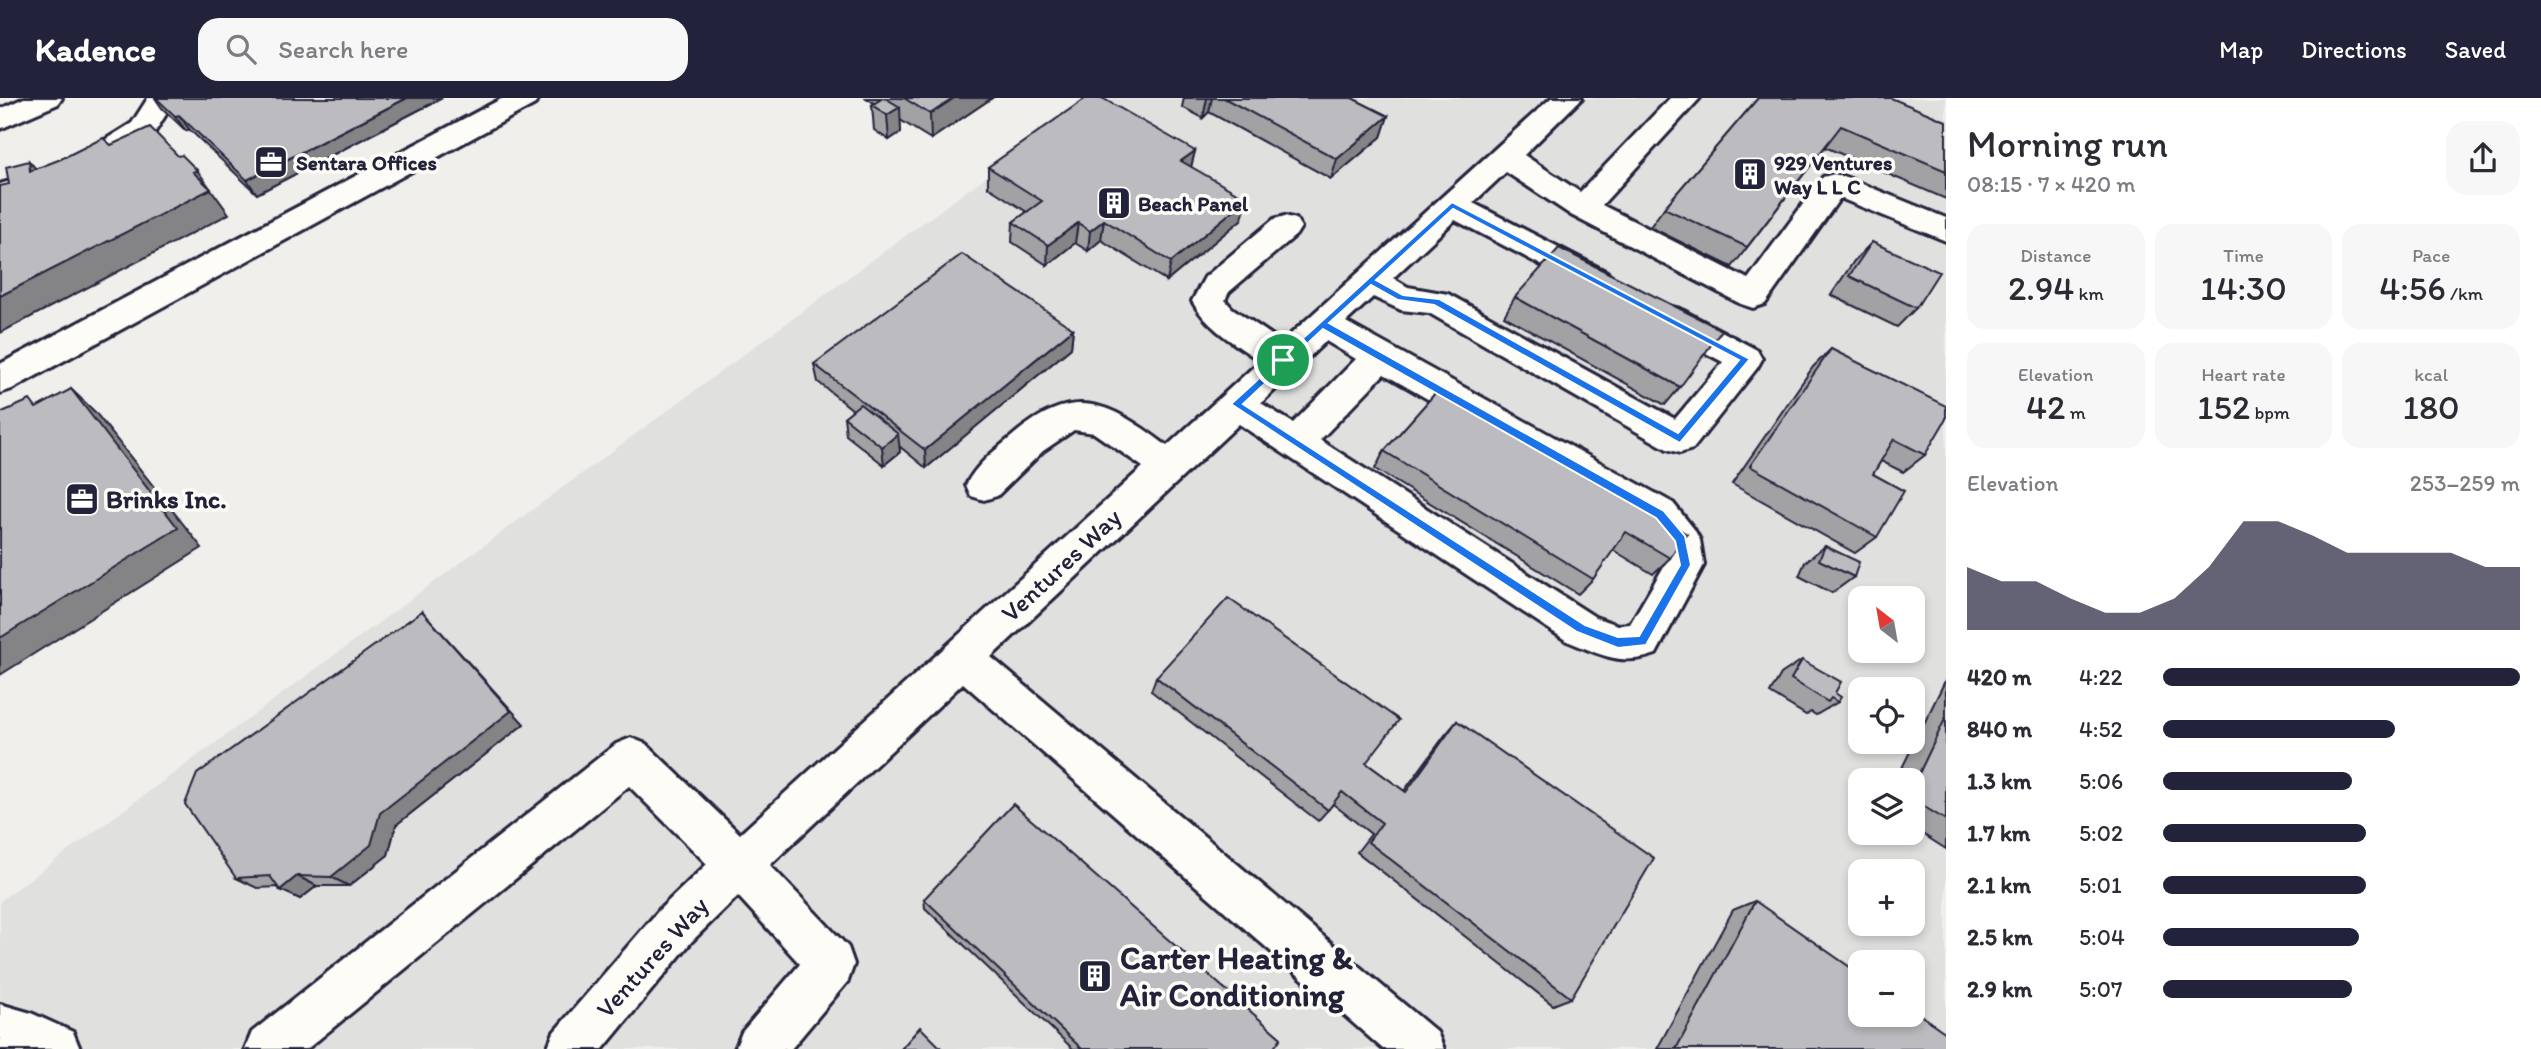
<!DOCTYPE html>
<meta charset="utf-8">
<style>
:root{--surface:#fff;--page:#f7f7f7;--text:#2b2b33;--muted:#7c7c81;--accent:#22223b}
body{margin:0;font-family:Itim,sans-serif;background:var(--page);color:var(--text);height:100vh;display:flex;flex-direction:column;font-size:26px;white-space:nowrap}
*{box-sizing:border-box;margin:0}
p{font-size:23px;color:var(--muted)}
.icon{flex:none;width:38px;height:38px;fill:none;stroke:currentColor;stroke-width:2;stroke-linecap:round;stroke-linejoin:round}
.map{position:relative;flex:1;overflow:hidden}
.details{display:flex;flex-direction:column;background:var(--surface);width:595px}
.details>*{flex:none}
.needle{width:46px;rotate:329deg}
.controls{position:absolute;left:1848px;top:488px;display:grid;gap:14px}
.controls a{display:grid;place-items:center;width:77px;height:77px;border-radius:14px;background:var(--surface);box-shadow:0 4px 10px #0003;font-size:35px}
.pin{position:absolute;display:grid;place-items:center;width:60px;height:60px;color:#fff;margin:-30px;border:4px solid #fff;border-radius:50%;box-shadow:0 2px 7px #0007}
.round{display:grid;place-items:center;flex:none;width:74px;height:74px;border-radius:21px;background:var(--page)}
.overview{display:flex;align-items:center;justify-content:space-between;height:119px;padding:0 21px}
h1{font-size:38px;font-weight:600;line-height:52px}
.metrics{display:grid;grid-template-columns:repeat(3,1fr);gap:10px;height:119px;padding:7px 21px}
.metrics div{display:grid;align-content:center;border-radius:18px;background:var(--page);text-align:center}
.metrics b{font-size:35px;font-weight:600}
.metrics small{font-size:19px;font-weight:400}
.metrics p{font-size:19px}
.chart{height:196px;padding:14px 21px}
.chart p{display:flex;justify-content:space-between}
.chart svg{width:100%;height:126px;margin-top:7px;fill:var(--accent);opacity:.7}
ul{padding:0 21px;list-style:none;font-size:23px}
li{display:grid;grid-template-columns:112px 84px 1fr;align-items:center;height:52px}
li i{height:18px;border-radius:9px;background:var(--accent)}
header{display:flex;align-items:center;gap:42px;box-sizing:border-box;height:98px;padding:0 35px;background:var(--accent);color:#fff}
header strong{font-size:33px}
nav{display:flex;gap:38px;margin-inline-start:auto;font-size:24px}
.search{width:490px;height:63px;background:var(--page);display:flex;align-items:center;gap:18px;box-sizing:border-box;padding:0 24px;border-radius:21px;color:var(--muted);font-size:26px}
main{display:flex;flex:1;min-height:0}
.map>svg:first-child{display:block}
</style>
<header>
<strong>Kadence</strong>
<div class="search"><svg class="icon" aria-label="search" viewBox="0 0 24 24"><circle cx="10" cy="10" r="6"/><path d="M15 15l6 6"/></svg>Search here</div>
<nav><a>Map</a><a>Directions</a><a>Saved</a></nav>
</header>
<main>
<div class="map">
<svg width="1946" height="951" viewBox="0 0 1946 951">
<rect width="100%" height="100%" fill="#f0efec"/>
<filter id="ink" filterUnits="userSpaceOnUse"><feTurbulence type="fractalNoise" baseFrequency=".0143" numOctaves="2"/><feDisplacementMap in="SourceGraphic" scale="14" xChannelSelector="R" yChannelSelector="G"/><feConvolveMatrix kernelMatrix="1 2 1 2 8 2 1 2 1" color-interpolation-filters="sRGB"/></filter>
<g filter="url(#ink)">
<path fill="#e0e0df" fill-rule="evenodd" d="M1093 0H1946V951H0V803ZM1860 500H1913V553H1860ZM1860 592H1913V644H1860ZM1860 682H1913V735H1860ZM1860 774H1913V826H1860ZM1860 864H1913V917H1860Z"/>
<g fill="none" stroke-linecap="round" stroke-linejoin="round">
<g stroke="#22223b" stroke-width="6">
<g id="minor">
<path d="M24 0H62L58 6 0 31V11Z"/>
<path d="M148 0H176L152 39 107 67 56 90 0 106V86L34 76 87 53 132 25Z"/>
<path d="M503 0H539L535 6 12 291 0 295V266Z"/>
<path d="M1551 0H1582L1524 57 1580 94 1670 0H1700L1602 107 1748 181 1823 79 1834 76 1845 79 1946 120V143L1840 100 1765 206 1753 210 1741 206 1571 117 1506 74 1473 105 1607 174 1612 182 1607 190 1596 194 1585 190 1455 122 1393 180 1408 189 1448 196 1675 321 1723 264 1656 229 1651 220 1656 211 1668 208 1680 211 1757 252 1762 261 1757 270 1693 351 1680 355 1667 351 1429 215 1401 212 1373 199 1346 224 1673 405 1694 431 1700 442 1704 467 1656 556C1620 569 1600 556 1567 543L1239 326 991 559 1437 934 1444 951H1383L963 585 770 767 848 849 854 866 848 883 791 951H735L742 934 800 866 738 798 692 843 603 951H547L554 934 660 811 707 766 629 688 307 951H245L252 934 616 646 631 640 646 646 740 736 1143 369 1094 335 1074 332 1043 353 997 398 984 402 971 398 966 387C975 368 994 353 1010 340 1072 286 1107 302 1167 348L1260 263C1234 245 1208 231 1192 203L1205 179 1274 121 1285 118 1296 121 1301 129 1296 137 1229 194 1225 202 1232 210 1282 244ZM1326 243 1356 261 1293 325 1261 305ZM1384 276 1647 427 1663 447 1666 465 1630 526 1618 527 1595 519 1320 342Z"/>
<path d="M0 906 31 915 73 934 80 951H0Z"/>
</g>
</g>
<use href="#minor" fill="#fdfcf7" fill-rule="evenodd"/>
</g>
<g fill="#a2a2a5" stroke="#22223b" stroke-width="2">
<path d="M155 0H442L257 96 189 31 186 33 162 10Z"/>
<path d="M866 0H992L931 41 900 22 901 34 889 42 874 32 872 7 874 5Z"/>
<path d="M1184 0H1352L1388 18 1381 39 1331 81 1209 14 1203 20 1182 9Z"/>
<path d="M1758 0 1946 23V101L1825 49 1732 169 1650 129 1664 110Z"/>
<path d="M1195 53 1191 69 1242 121 1167 183 1101 142 1088 153 1075 145 1047 167 1012 144 1013 124 1027 114 988 89V69Z"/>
<path d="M1872 144 1916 210 1897 229 1831 197 1854 163Z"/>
<path d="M1515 199 1680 289 1665 307 1504 218Z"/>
<path d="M1073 231 1071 250 926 370 899 348 900 354 884 367 846 337 844 319 853 312 818 284 814 266Z"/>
<path d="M1831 251 1925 357 1903 374 1881 363 1873 376 1877 439 1855 455 1732 386 1813 269Z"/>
<path d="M1438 292 1670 460 1653 476 1613 452 1593 481 1578 496 1375 371 1384 353Z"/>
<path d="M1825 448 1854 479 1832 495 1799 478 1805 464Z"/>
<path d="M1802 562 1835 595 1838 604 1816 617 1811 614 1806 617 1770 595 1781 576Z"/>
<path d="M1156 579 1366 665 1404 693 1445 637 1457 623 1571 900 1553 907 1357 754 1371 736 1333 706 1318 723 1151 593Z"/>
<path d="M1946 581V751L1913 730V682H1896Z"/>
<path d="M524 626 396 727 388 757 349 788H317L300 801 278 789 257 790 236 780Z"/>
<path d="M924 801 1273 951H1073L925 810Z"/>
<path d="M1755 803 1946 951H1657L1733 812Z"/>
</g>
<g fill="#848486" stroke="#22223b" stroke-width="2">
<path d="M407 0H442L257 96 247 82Z"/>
<path d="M954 0H992L931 41 930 16Z"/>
<path d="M1207 0H1212L1209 14 1203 20Z"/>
<path d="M900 9 901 34 889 42 887 17Z"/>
<path d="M179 17 189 31 186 33 175 18Z"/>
<path d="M1388 18 1381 39 1331 81 1337 61Z"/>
<path d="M1195 53 1190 73 1181 63Z"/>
<path d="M29 63 51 88 30 73Z"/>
<path d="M197 72 229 116 0 235V198Z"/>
<path d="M1247 101 1242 121 1167 183 1171 164Z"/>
<path d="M1104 122 1101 142 1088 153 1090 133Z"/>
<path d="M1078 125 1075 145 1047 167 1048 147Z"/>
<path d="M1073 231 1071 250 926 370 925 352Z"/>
<path d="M71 291 95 314 202 450 0 577V540Z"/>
<path d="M898 336 900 354 884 367 882 349Z"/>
<path d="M422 513 524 626 396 727 388 757 349 788 331 779Z"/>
<path d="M297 778 317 788 300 801 280 792Z"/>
</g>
<g fill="#bcbcc0" stroke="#22223b" stroke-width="2">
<path d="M156 0H407L247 82 179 17 175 18Z"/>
<path d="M883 0H885L900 9 887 17 872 7Z"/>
<path d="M904 0H954L930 16Z"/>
<path d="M1086 0H1102L1195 53 1181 63 1247 101 1171 164 1104 122 1090 133 1078 125 1048 147 1013 124 1042 103 988 69Z"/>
<path d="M1224 0H1352L1388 18 1337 61Z"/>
<path d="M1758 0H1891L1946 23V73L1841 28 1747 149 1664 110Z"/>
<path d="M150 29 178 58 182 57 197 72 193 74 211 91 0 198V88L9 86 6 69 29 63 30 73 61 61 103 40 111 47Z"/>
<path d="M1872 144 1939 174 1916 210 1849 178Z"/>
<path d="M1559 150 1722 232 1680 289 1515 199Z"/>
<path d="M962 156 1073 231 925 352 814 266Z"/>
<path d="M1831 251 1946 308V321L1925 357 1894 341 1873 376 1904 393 1877 439 1750 368Z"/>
<path d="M71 291 178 430 0 540V315L30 302 36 310Z"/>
<path d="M1438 292 1687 436 1670 460 1626 434 1593 481 1384 353Z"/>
<path d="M860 306 898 336 882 349 844 319Z"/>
<path d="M1825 448 1859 464 1854 479 1819 462Z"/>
<path d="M1228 500 1399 622 1366 665 1406 694 1457 623 1654 760 1571 900 1368 744 1382 725 1342 694 1328 712 1156 579Z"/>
<path d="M422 513 511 613 380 715 371 747 331 779 297 778 280 792 270 778 236 780 185 706 197 676Z"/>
<path d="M1802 562 1841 584 1835 595 1841 599 1838 604 1831 600 1828 604 1791 581Z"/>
<path d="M1946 619V722L1913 702V688Z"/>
<path d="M1013 706 1281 940 1273 951H1082L924 801Z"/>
<path d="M1755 803 1860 876V917H1913V912L1946 935V951H1676Z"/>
<path d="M920 929 942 951H901Z"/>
</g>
</g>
<path fill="#1a73e8" stroke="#fff" stroke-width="2" fill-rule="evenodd" d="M1452 104 1750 261 1680 345 1434 207 1398 202 1371 187 1329 225 1664 413 1685 438 1691 467 1646 547 1618 550 1577 534 1231 306ZM1453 111 1739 262 1678 335 1439 201 1403 197 1376 182ZM1323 231 1656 420 1675 443 1680 467 1639 538 1618 539 1585 527 1243 306Z"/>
<defs>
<g id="office-square" transform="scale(1.75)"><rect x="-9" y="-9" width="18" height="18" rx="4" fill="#22223b" stroke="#fdfcf7"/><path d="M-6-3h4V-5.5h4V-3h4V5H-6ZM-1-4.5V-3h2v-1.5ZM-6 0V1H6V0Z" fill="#fff"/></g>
<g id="building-square" transform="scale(1.75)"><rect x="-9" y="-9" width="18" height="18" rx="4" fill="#22223b" stroke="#fdfcf7"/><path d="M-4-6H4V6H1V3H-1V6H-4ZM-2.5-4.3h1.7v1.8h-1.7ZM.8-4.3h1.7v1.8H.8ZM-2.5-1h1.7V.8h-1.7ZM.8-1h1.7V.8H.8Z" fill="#fff"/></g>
</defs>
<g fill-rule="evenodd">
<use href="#office-square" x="271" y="64"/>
<use href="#building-square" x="1750" y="76"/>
<use href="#building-square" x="1114" y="105"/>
<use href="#office-square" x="82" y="401"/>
<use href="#building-square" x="1095" y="878"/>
</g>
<g text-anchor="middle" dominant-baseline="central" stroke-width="7" stroke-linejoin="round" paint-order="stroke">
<g font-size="21" font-weight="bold" fill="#22223b" stroke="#fdfcf7" text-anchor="start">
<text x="296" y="64">Sentara Offices</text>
<text x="1774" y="64">929 Ventures<tspan x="1774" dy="24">Way L L C</tspan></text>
<text x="1138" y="105">Beach Panel</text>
</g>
<g font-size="26" font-weight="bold" fill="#22223b" stroke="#fdfcf7" text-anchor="start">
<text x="106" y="401">Brinks Inc.</text>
</g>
<g font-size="26" fill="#22223b" stroke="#fdfcf7">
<text transform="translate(1061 467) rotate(-43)">Ventures Way</text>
<text transform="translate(652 859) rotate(-48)">Ventures Way</text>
</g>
<g font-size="32" font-weight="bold" fill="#22223b" stroke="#fdfcf7" text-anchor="start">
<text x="1120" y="860">Carter Heating &amp;<tspan x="1120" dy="37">Air Conditioning</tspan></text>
</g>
</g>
</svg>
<div class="controls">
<a><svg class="needle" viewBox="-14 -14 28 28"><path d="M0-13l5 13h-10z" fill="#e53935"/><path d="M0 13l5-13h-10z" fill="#7c7c81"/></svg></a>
<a><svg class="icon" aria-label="locate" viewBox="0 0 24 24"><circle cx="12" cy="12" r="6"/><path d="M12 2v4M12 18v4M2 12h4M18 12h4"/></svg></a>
<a><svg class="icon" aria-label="layers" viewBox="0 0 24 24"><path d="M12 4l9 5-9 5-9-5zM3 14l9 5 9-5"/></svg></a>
<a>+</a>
<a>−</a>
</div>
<div class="pin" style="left:1283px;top:262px;background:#1e9e55"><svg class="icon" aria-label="arrive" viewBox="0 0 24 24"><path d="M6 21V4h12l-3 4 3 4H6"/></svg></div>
</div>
<section class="details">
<div class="overview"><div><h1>Morning run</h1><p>08:15 · 7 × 420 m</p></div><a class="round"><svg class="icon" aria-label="share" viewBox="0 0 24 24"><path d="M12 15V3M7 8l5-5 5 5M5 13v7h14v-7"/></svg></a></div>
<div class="metrics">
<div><p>Distance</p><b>2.94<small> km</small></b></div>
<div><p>Time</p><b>14:30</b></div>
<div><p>Pace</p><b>4:56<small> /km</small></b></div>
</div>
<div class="metrics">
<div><p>Elevation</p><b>42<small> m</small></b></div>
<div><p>Heart rate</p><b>152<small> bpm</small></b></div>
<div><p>kcal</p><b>180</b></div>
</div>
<div class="chart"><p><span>Elevation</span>253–259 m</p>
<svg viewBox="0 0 160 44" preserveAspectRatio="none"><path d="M0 44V22L10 27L20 27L30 33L40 38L50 38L60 33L70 22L80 6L90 6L100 11L110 17L120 17L130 17L140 17L150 22L160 22V44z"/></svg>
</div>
<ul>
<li><b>420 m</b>4:22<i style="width:100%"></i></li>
<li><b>840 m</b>4:52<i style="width:65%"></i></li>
<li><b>1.3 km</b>5:06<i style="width:53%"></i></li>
<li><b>1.7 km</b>5:02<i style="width:57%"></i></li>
<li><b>2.1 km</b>5:01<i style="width:57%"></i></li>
<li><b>2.5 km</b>5:04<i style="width:55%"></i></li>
<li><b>2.9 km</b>5:07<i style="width:53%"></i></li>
</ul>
</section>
</main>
